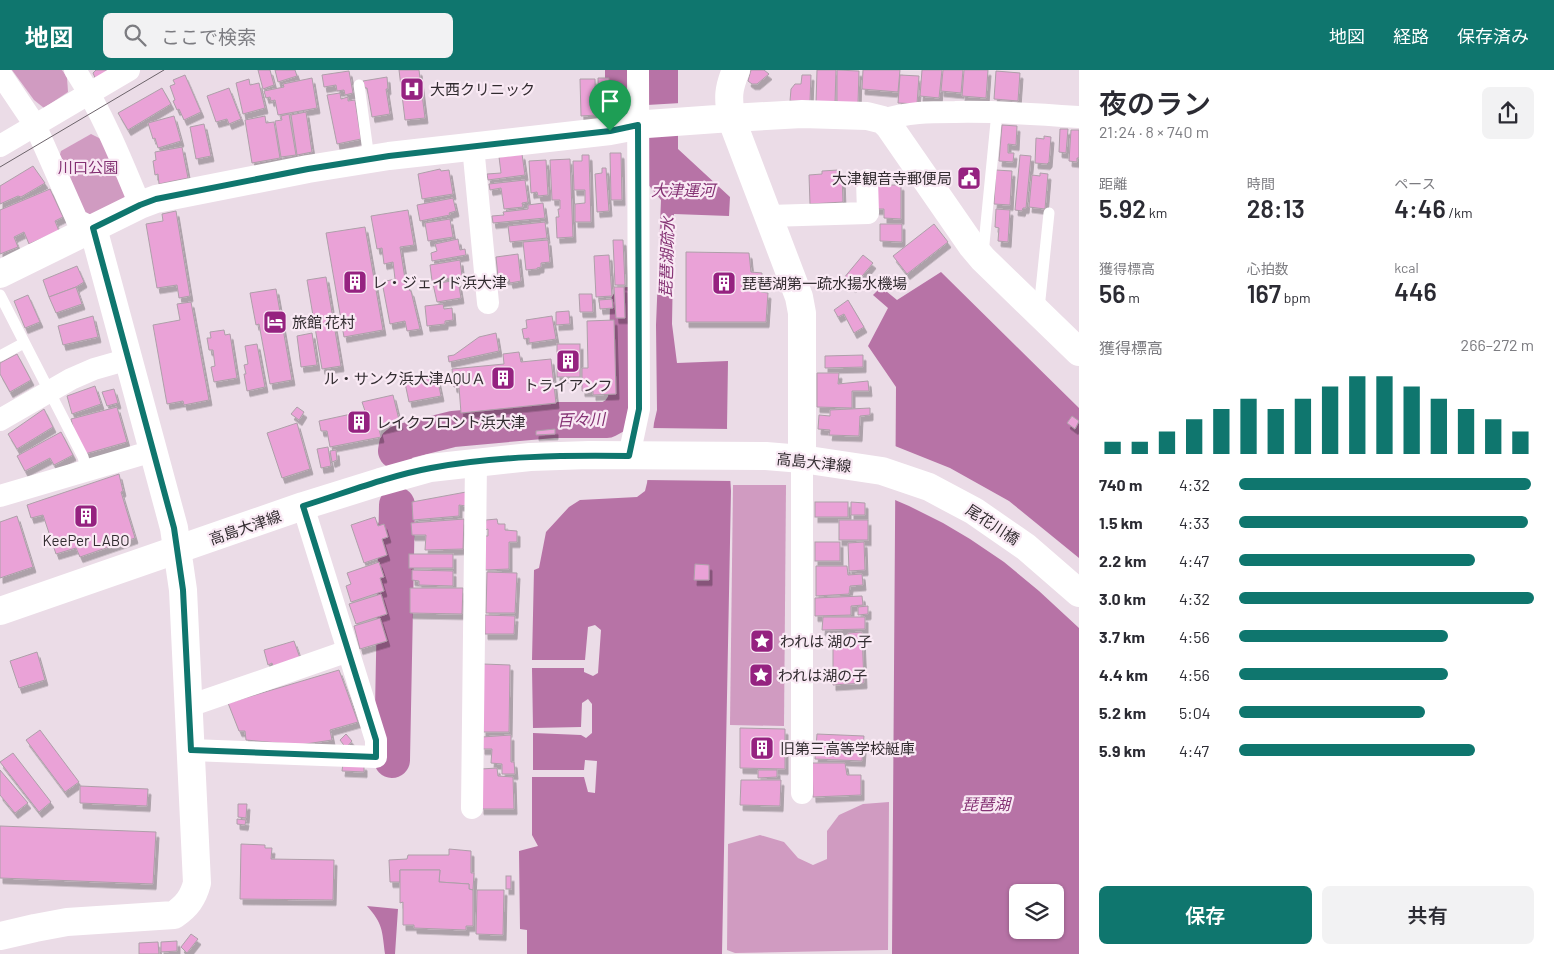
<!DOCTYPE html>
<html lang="ja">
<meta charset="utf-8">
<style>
:root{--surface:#fff;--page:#f2f2f3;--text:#2b2b33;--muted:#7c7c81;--accent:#0f766e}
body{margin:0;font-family:Barlow,"Noto Sans JP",sans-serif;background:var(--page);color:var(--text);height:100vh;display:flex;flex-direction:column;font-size:19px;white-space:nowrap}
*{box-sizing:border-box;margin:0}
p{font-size:16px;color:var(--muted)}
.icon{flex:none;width:28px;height:28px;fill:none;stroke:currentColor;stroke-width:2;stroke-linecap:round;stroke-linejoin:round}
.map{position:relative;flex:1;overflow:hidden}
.sheet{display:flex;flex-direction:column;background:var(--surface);width:475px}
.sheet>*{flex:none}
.buttons{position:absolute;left:1009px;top:814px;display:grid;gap:10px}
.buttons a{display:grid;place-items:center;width:55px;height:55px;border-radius:8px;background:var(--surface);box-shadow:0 1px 4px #0004;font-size:25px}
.pin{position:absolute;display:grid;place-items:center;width:42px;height:42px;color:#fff;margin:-51px -21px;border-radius:50% 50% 50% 0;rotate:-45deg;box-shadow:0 0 5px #0007}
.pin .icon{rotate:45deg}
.round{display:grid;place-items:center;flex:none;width:52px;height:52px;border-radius:8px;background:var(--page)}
.summary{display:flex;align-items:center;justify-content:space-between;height:85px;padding:0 20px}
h1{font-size:28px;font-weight:600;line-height:38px}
.figures{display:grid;grid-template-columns:repeat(3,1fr);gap:8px;height:85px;padding:5px 20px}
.figures div{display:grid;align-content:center}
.figures b{font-size:25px;font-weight:600}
.figures small{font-size:14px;font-weight:400}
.figures p{font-size:14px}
.chart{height:140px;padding:10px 20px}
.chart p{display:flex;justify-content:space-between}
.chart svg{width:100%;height:90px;margin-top:5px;stroke:var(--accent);stroke-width:6}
.action{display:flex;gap:10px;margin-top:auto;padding:10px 20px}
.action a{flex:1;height:58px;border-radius:8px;background:var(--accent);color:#fff;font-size:20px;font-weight:600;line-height:58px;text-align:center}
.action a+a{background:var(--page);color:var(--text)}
ul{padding:0 20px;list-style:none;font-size:16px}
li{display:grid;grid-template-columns:80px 60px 1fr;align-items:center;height:38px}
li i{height:12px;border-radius:6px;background:var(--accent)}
header{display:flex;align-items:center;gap:30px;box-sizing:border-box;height:70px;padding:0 25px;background:var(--accent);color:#fff}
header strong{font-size:24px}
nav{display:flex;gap:28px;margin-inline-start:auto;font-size:18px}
.search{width:350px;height:45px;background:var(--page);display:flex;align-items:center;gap:12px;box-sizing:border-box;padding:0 18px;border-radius:8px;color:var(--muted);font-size:19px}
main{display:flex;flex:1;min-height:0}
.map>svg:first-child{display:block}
</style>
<header>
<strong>地図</strong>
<div class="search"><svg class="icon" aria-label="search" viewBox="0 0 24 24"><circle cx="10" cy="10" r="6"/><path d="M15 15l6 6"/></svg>ここで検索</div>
<nav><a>地図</a><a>経路</a><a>保存済み</a></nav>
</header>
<main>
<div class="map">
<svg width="1079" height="884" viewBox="0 0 1079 884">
<defs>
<filter id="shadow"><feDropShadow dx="3" dy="5.5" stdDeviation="0" flood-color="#0004"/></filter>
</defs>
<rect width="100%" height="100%" fill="#ebdce7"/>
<g fill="#d09bc1">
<path d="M12 0H62L67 7 68 22 44 38 34 30Z"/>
<path d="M91 64 103 70 126 122 124 131 92 147 83 142 58 91 61 81Z"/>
<path d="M733 415H786L784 656 730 655Z"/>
<path d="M889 732 888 880 735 883 727 880 728 774 760 765 784 772 798 788 813 795 827 789V761L839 745 863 734Z"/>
</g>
<g fill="#b773a6" fill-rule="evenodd">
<path d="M648 0H678V79L730 127 729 146 674 144 672 254 677 293 728 291 727 357 731 421 722 884H527V860L520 859 519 781 538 776 532 765V707H584L588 722 595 723 597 691 585 690 584 700H533V663L581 665 586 668 592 663V634L588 629 582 633 581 657 533 658 532 598H584V602L593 606 598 603 601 560 595 555 588 557 585 590H532L534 500 539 498 546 462 569 437 580 430 637 427 645 421 647 413 654 353 657 340 656 255 661 130 646 112Z"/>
<path d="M941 202 1079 338V884H892L896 317 868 276 888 238 873 225 881 217 897 230ZM1018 822H1055V860H1018Z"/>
<path d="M367 836 398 839 395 884H385C382 860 383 854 367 836Z"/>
</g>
<g fill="#ebdce7">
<path d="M681 33V63L647 64V35Z"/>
<path d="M651 358 730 359 732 411 645 410Z"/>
<path d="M895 376 950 398 1009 431 1079 488V558L1039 521 1004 492 970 469 943 453 909 436 895 430Z"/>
</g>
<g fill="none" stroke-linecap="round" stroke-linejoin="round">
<g stroke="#b773a6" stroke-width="36">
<path d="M623 30V0"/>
<path d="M396 381 397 375 401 372 453 359 553 350H607L618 344 626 332 628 235"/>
<path d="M392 690 397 435"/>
</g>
</g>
<g fill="#eaa2d7" stroke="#ae9fa9" filter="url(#shadow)">
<path d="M96 0H114L96 10 93 3Z"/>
<path d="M258 0H270L274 15 263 19Z"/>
<path d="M275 0H295L297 6 278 12Z"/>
<path d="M399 0H419L425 48 405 50Z"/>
<path d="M751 0H764L769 4 757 14H752L748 11Z"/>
<path d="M817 0H836L835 33H816Z"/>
<path d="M837 0 859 1 858 33H837Z"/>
<path d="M863 0H900L898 22 862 19Z"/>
<path d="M922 0H942L939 28 920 26Z"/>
<path d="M943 0H963L961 23 941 21Z"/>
<path d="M964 0H988L986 28 962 26Z"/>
<path d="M349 1 353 23 345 25 344 20 337 21 336 15 324 17 322 5Z"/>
<path d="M996 1 1020 3 1018 31 994 29Z"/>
<path d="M185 5 201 42 184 50 179 39 177 40 173 31 175 30 170 16 175 14 173 10Z"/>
<path d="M802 5H811L810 31H790L791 19 795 14H801Z"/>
<path d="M900 5 919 6 917 34 898 33Z"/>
<path d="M387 7 388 19H386L390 44 372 47 367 18H365L363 11Z"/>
<path d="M312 8 317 38 278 45 275 30 271 31 270 27 266 28 264 21 284 17 283 14Z"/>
<path d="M598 8H609L610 45H599Z"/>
<path d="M249 9 250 15 259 13 265 38 243 44 236 13Z"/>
<path d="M580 9H595L596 45 581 46Z"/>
<path d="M162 18 171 34 128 60 118 43Z"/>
<path d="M229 18 241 49 229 54 227 49 216 52 207 26Z"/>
<path d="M340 23 341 29 348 27V31L355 30 361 69 337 74 327 25Z"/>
<path d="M306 42 312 82 297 85 291 45Z"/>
<path d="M289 44 296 85 281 87 275 51 282 50 281 46Z"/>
<path d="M174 46 181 71 158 78 155 68 153 69 148 53Z"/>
<path d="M265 46 266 53 274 52 280 88 252 93 245 50Z"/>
<path d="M204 54 211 86 196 89 190 57Z"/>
<path d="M1002 55 1017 56 1016 75 1008 74V83H1014L1013 92 999 91Z"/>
<path d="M1060 59H1068L1066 83 1059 82Z"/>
<path d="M1071 60H1079V88H1077V92L1069 91Z"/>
<path d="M1044 66 1051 67 1049 92 1047 94 1035 93 1036 68 1044 69Z"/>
<path d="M182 77 188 108 159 114 158 104 155 105 153 91 156 90 155 82Z"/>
<path d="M610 83H621L622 130H611Z"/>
<path d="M522 84 525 105 488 110 487 104 501 103 499 87Z"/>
<path d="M582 85H589L591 152H575V134L585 133V120H574L573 91H582Z"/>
<path d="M1020 85 1031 86 1026 138H1023L1022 141 1015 140Z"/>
<path d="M570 89 573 167 557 168 556 147H559L558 139H560V130H552L550 90Z"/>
<path d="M546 90 548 125 538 126 537 122 531 123 529 91Z"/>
<path d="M33 96 45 113 21 127 18 126 0 134V116Z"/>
<path d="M602 98H606L609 141 597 142 595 104 602 103Z"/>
<path d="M440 99 441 101 449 100 453 124 422 129 418 104Z"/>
<path d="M838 100 839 105H842L843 132 810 134 809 105 822 104V101Z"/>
<path d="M996 100 1012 101 1010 135 994 134Z"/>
<path d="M1040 103 1048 104 1045 139 1029 137 1032 105 1040 106Z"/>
<path d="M525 110 528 132 522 133 523 137 504 139 501 118 490 120 489 114Z"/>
<path d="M877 115H901V149L884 148V139H876Z"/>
<path d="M50 119 63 147 55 151 59 161 29 174 24 162 14 167 18 177 0 184V140Z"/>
<path d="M453 128 456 141 449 143 450 145 420 151 417 135Z"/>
<path d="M543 133 545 148 493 153 492 146 504 145 503 142 528 139V135Z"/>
<path d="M996 139 1010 140 1008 172 998 171 999 158 995 157Z"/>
<path d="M408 140 414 175 400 177 406 215H408L410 221H411L420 259 407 261 405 251 390 254 382 212 395 209 393 192 384 194 382 178 377 179 371 146Z"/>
<path d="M176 141 190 226 179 228 177 215 157 218 146 154 163 151 162 144Z"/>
<path d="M450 149 453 167 428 171 425 153Z"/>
<path d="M545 152 547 168 510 172 508 156Z"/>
<path d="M880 154H902V172L880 171Z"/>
<path d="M934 154 948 172 907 204 893 186Z"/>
<path d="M365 157 383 260 344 267 326 163Z"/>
<path d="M458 169 460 180 465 179 466 185 432 191 431 183 437 181 435 174Z"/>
<path d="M548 170 550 192 541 193V197L537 198V199L526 200 523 172Z"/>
<path d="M613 170H623L625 215H615Z"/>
<path d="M686 182 749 183 751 202 762 203 761 222 768 223 766 252H686Z"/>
<path d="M518 184 521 211 510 213 509 209H503L502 206 498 207 496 187Z"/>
<path d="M609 185 612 226 596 227 594 186Z"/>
<path d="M863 185 873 193 853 217 843 209Z"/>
<path d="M460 190 462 206 432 211 430 195Z"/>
<path d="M77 196 84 212 76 217 49 227 43 210Z"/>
<path d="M326 207 341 296 322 299 307 210Z"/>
<path d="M458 210 461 228 437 232 433 214Z"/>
<path d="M76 217 82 234 56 243 49 227Z"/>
<path d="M614 217H624L625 248H616Z"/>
<path d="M276 219 292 310 270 314 259 254 256 255 250 223Z"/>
<path d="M579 224H592L593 242H580Z"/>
<path d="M28 225 40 252 25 258 14 231Z"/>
<path d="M612 229 613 238 600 239 599 230Z"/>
<path d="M848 230 864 257 854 263 844 244 838 247 834 240Z"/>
<path d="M191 232 209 330 184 335 183 331 167 334 153 255 180 250 177 234Z"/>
<path d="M443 234 444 239 452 238 453 250 445 251V254L427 256 425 236Z"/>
<path d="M569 241 570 254 556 255V242Z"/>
<path d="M93 246 98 267 63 275 58 256Z"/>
<path d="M552 246 556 269 529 273V268L524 269 522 259 527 258 526 250Z"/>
<path d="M614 250 616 324 593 325V321H582V298H588L587 251Z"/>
<path d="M224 260 225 265 230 264 237 308 214 312 211 297 215 296 213 280H209L207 268H211L210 262Z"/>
<path d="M312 263 317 295 301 297 297 266Z"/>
<path d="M496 263 499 281 449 292 448 286 454 285 479 267Z"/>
<path d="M257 274 265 317 247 321 244 304H246L244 295 248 294 245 276Z"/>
<rect x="557" y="274" width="23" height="33"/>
<path d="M519 282 521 292 551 289 556 333 461 343 459 317H454L452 299 504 294 503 284Z"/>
<path d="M17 284 31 310 10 322 0 304V293Z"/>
<path d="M863 285V297L825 298V286Z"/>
<path d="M817 303H839L838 314 868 311 869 321H852V338L817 337Z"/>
<path d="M437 307 441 326 409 332 405 313Z"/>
<path d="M95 316 101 334 72 344 67 326Z"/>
<path d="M114 319 118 333 107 336 102 322Z"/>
<path d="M393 325 400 354 379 359 381 367 330 377 327 361H321L319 351 365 341 362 332Z"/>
<path d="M117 337 127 372 85 384 75 365 71 349Z"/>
<path d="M297 337 304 342 299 350 291 344Z"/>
<path d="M870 338V345L860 346 859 366 829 365 830 360 818 359 819 345 830 346V340Z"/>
<path d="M44 339 53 357 17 379 8 364Z"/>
<path d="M1072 346 1079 351 1075 359 1067 353Z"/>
<path d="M297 353 310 399 282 408 267 363Z"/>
<path d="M555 359V364L536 365V361Z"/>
<path d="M61 362 73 385 54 395 50 388 25 401 17 386Z"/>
<path d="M328 377 331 396 321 398 317 379Z"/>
<path d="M336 380 337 390 332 392 330 381Z"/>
<path d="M119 404 123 421 121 422 135 468 80 487 76 478 56 484 43 445 31 448 27 435Z"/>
<path d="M466 422V436L459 435V446L413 450 412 432Z"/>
<rect x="815" y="432" width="33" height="15"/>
<path d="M851 432 865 433V445H851Z"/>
<path d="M17 446 33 497 0 508V452Z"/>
<path d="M375 447 378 456 384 454 388 467 382 469 387 485 364 493 351 455Z"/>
<path d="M464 449 463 479 425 480 426 465H412L411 453Z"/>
<path d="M497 449 498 454H505V460L517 461V472H509V499L485 500V466H488V459L485 460 486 450Z"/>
<rect x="839" y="450" width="29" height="20"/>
<rect x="815" y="472" width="25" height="19"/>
<path d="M864 472 865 500 849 501 848 473Z"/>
<rect x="409" y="484" width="44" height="14"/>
<path d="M379 492 384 507 380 508 384 521 351 532 346 516 351 514 347 503Z"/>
<path d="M695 494 709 495V510H694Z"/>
<path d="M816 496H847L848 505 862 504 863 515 850 516 849 524 816 526Z"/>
<path d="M412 500 453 501V516L419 515V511L412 510Z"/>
<path d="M487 502 517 503 515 543H486Z"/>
<path d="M410 518H463L462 544 410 543Z"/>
<path d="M381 524 387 544 356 554 349 534Z"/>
<path d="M862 526 863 535 851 536V545L815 546V528Z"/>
<path d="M868 536V544L858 545V537Z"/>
<path d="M485 545 515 546 514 564H485Z"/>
<path d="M823 547H865V559L822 560Z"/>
<path d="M380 548 387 571 360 579 354 556Z"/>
<path d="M862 562 864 613 833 615V574L848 572V563Z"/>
<path d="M294 571 300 588 273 596 272 593 268 595 264 580Z"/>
<path d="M37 582 45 610 19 618 10 591Z"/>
<path d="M483 594 510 595 509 662H483Z"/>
<path d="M339 600 358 652 330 660 332 670 299 675 246 670 245 661H239L228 633Z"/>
<path d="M740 658 785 659V699L740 698Z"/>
<path d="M40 660 79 712 65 722 26 670Z"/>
<path d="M346 664 352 671 346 678 340 670Z"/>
<path d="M817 664 864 666 862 691 815 689Z"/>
<path d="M511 665V692H514L515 704H502V694L491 693 492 679H482V667Z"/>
<path d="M13 683 51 732 39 742 0 692Z"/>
<path d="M343 693 364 695V702L342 701Z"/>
<path d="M812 693H845L847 705H861V725L813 727Z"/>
<path d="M497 698 498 706 513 707 514 739H481V699Z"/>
<path d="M0 700 28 733 15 743 0 725Z"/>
<path d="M758 700H777V707L758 708Z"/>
<path d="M741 710H781L780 736 740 735Z"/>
<path d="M80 716 148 719 147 736 80 733Z"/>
<path d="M238 734H247L246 748 238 747Z"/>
<path d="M237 749 246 750 245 755 237 754Z"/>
<path d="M0 756 156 762 153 814 0 808Z"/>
<path d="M241 774 265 775V778H272L271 789 334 790 333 830 240 829Z"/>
<path d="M449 779 471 781V803H474L473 820 469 819V814L439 812 440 800H400V812H390L389 790 407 789 408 785H449Z"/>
<path d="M400 800H440L439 812 469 814V819L473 820V856H466V860L414 858V855H403V832L400 833Z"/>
<rect x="506" y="806" width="5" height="13"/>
<path d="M477 820H504L503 865 476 864Z"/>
<path d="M191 864 198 869 187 883 181 877Z"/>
<path d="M177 871V881L161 882V872Z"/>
<path d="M158 872 159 884H139V873Z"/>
</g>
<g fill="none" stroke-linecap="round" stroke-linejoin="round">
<g stroke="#fff" stroke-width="11">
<path d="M359 15 369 89"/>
<path d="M983 184 997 42"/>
<path d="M0 225 83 387 87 401"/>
<path d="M1039 239 1049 143"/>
<path d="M0 286 24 273"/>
</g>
<g stroke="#fff" stroke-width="22">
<path d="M75 0C102 42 121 89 140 135"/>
<path d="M0 3 35 55 77 150 93 158"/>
<path d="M883 50C907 42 930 42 955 42 997 41 1038 44 1079 47"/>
<path d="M0 76 129 0"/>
<path d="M473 76 488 233"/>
<path d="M769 146 868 143 867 110"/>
<path d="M0 350 71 309 94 299 129 289"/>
<path d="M629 386 639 339 638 0"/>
<path d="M0 426 153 381"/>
<path d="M189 636 348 581"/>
<path d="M191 680 376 687V670L303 436"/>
<path d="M802 723V389"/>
<path d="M472 738 476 392"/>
</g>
<g stroke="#fff" stroke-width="28">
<path d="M802 389V243L799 227 731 48 802 44 867 46 883 50 889 56 972 176 983 189 1079 282"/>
<path d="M0 866 35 858 67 852 174 845C187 836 193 828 197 813L183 520 174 458 93 158"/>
</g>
<path stroke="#fff" stroke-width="28" d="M0 541 303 436 380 412 430 398 530 387 589 385 766 386 802 389 882 401 929 417 974 441 1026 477 1079 523"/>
<path stroke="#fff" stroke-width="28" d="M0 204 140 135 156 129 308 99 389 86 610 61 647 54 731 48C728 27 728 19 736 0"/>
<path stroke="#6c636a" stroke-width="1" d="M0 97 164 0"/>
</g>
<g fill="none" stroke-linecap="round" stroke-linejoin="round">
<g stroke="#fff" stroke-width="10">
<path id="route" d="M638 55 639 339 629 386C564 385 496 386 431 398 388 406 345 423 303 436L376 670V687L191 680 183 520 174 458 93 158 140 135 156 129 308 99 389 86 610 61Z"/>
</g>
<use href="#route" stroke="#0f766e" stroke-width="6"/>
</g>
<defs>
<g id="hospital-square" transform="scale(1.25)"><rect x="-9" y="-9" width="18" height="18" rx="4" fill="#952280" stroke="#f9e9f4"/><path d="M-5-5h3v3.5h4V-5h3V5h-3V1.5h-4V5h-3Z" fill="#fff"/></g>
<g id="civic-square" transform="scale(1.25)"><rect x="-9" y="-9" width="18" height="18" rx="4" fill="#952280" stroke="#f9e9f4"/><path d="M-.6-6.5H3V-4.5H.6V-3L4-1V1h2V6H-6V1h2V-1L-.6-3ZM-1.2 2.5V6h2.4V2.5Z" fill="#fff"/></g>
<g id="building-square" transform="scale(1.25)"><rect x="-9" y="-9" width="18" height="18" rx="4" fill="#952280" stroke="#f9e9f4"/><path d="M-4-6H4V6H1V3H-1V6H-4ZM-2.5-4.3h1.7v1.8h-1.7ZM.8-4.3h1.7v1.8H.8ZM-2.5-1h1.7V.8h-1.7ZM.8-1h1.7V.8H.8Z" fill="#fff"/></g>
<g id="hotel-square" transform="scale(1.25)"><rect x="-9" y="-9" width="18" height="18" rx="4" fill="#952280" stroke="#f9e9f4"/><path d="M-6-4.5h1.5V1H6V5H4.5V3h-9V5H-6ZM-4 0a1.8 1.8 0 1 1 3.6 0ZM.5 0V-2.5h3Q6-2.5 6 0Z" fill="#fff"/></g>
<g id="sight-square" transform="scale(1.25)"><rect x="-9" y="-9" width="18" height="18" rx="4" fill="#952280" stroke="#f9e9f4"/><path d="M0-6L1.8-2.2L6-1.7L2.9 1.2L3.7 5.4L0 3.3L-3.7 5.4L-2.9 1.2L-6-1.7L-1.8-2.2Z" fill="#fff"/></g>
</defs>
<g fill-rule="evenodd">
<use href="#hospital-square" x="412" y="19"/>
<use href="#civic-square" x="969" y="108"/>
<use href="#building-square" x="355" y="212"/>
<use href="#building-square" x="724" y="213"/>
<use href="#hotel-square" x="275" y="252"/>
<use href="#building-square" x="568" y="291"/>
<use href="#building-square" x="503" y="308"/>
<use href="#building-square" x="359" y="352"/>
<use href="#building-square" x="86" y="446"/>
<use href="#sight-square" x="762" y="571"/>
<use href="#sight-square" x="761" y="605"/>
<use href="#building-square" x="762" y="678"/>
</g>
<g text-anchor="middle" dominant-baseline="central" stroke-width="4.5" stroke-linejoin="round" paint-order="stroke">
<g font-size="15" fill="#322c30" stroke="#f9e9f4" text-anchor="start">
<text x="430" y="19">大西クリニック</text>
<text x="952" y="108" text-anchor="end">大津観音寺郵便局</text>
<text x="372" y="212">レ・ジェイド浜大津</text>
<text x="742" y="213">琵琶湖第一疏水揚水機場</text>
<text x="292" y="252">旅館 花村</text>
<text x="486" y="308" text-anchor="end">ル・サンク浜大津AQUＡ</text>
<text x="568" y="315" text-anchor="middle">トライアンフ</text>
<text x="376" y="352">レイクフロント浜大津</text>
<text x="86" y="470" text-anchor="middle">KeePer LABO</text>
<text x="780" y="571">われは 湖の子</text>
<text x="778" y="605">われは湖の子</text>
<text x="780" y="678">旧第三高等学校艇庫</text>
</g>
<g font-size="15" fill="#833172" stroke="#f9e9f4">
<text x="88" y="97">川口公園</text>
</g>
<g font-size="15" fill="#322c30" stroke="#f9e9f4">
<text transform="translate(814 392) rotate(6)">高島大津線</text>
<text transform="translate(993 454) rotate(33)">尾花川橋</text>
<text transform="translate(245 457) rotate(-19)">高島大津線</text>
</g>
<g font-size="16" font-style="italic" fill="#853374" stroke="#f9e9f4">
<text x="683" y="119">大津運河</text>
<text transform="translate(666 187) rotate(-88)">琵琶湖疏水</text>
<text transform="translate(581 349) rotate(-2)">百々川</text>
<text x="986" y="733">琵琶湖</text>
</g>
</g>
</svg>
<div class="buttons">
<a><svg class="icon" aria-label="layers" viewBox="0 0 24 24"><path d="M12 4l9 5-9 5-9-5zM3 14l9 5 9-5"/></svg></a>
</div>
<div class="pin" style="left:610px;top:61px;background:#1e9e55"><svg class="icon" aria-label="arrive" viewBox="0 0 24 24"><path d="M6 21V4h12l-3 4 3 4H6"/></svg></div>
</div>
<section class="sheet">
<div class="summary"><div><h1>夜のラン</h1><p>21:24 · 8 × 740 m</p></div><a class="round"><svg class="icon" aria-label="share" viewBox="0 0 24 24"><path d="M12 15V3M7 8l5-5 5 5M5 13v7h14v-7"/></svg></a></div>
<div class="figures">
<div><p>距離</p><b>5.92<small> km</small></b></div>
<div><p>時間</p><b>28:13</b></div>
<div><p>ペース</p><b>4:46<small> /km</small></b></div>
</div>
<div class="figures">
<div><p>獲得標高</p><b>56<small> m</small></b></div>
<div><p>心拍数</p><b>167<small> bpm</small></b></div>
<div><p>kcal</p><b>446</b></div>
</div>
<div class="chart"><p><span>獲得標高</span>266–272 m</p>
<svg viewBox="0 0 160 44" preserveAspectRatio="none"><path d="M5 44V38M15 44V38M25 44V33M35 44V27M45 44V22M55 44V17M65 44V22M75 44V17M85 44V11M95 44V6M105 44V6M115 44V11M125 44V17M135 44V22M145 44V27M155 44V33"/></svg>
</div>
<ul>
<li><b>740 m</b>4:32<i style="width:99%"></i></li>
<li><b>1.5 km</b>4:33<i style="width:98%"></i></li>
<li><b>2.2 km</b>4:47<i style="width:80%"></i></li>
<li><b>3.0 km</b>4:32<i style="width:100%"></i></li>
<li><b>3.7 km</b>4:56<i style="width:71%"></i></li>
<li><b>4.4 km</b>4:56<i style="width:71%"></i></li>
<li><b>5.2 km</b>5:04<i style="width:63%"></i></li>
<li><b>5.9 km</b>4:47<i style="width:80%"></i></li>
</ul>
<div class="action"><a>保存</a><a>共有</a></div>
</section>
</main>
